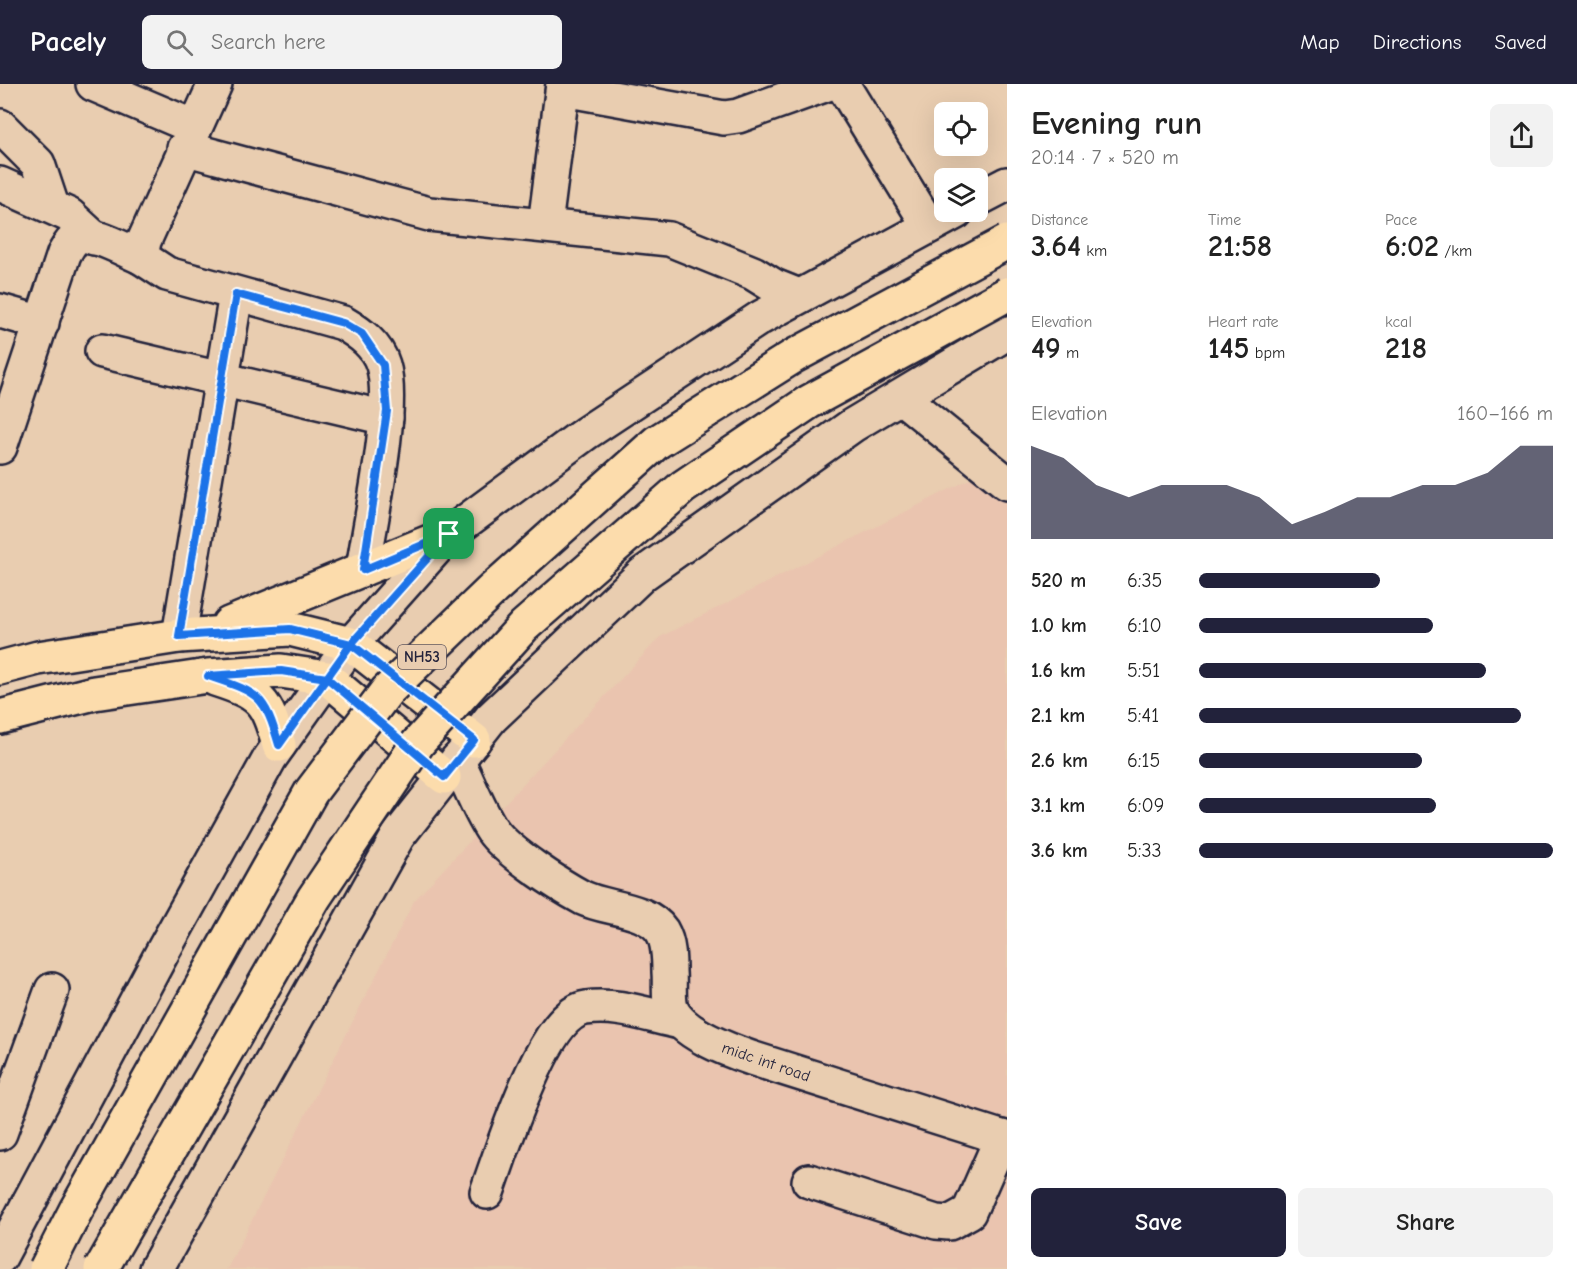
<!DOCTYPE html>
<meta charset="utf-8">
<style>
:root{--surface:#fff;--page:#f2f2f2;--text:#222;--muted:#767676;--accent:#22223b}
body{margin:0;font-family:"Comic Neue",sans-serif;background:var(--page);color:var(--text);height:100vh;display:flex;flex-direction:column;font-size:22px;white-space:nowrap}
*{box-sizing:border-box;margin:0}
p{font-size:20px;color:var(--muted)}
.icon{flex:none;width:33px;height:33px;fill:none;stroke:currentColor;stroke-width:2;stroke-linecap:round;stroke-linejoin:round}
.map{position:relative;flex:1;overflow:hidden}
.panel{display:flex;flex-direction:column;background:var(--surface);width:570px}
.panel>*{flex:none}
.tools{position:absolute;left:934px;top:18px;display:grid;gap:12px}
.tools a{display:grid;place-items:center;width:54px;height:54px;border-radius:9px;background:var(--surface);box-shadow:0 6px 24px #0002;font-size:30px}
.pin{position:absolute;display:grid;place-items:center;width:51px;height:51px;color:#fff;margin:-26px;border-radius:12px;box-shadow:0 3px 9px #0006}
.round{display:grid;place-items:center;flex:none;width:63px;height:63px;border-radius:9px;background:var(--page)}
.head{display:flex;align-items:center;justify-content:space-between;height:102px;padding:0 24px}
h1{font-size:33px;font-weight:800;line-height:45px}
.metrics{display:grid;grid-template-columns:repeat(3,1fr);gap:9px;height:102px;padding:6px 24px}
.metrics div{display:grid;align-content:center}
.metrics b{font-size:30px;font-weight:800}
.metrics small{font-size:16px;font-weight:400}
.metrics p{font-size:16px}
.chart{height:168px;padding:12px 24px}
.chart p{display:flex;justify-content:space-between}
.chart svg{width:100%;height:108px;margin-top:6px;fill:var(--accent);opacity:.7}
.cta{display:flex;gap:12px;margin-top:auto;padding:12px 24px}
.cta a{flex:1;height:69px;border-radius:9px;background:var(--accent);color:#fff;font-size:24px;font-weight:800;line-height:69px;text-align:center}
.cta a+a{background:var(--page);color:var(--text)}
ul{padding:0 24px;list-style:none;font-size:20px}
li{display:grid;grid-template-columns:96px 72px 1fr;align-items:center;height:45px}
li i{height:15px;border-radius:8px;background:var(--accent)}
header{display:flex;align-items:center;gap:36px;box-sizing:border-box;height:84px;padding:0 30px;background:var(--accent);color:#fff}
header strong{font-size:28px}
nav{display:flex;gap:33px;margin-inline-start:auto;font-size:21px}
.search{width:420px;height:54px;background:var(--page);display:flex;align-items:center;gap:15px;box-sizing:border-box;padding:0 21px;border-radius:9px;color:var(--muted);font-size:22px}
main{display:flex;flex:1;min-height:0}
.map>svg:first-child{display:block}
</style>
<header>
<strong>Pacely</strong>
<div class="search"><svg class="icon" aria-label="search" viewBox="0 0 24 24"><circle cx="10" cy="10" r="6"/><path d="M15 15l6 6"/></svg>Search here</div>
<nav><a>Map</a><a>Directions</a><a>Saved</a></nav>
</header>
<main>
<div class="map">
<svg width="1007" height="1185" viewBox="0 0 1007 1185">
<rect width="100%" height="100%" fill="#e9cdb0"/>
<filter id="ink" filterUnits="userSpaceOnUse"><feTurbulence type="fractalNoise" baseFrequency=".0167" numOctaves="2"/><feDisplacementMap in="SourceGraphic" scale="12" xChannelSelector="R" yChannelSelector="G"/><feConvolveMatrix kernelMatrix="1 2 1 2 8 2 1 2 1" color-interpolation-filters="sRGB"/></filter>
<g filter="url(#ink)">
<path fill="#eac4af" d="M1007 376V1185H227L414 817 660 553Z"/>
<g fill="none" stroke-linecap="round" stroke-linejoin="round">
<g stroke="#22223b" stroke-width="38">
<g id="minor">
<path d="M93 0 194 43"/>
<path d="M215 0 144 157 141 173 167 190 343 239C360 249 377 261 383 281 396 323 370 438 363 485"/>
<path d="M842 0 929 142"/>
<path d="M563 5 724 34 738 32 827 0"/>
<path d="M0 42 38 80 52 122"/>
<path d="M184 64 429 130 669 155 753 189 774 202 799 212"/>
<path d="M0 100 69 131 94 154"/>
<path d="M978 115 1007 100"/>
<path d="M545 141 563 0"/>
<path d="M0 227 42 239"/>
<path d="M102 267 386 334"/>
<path d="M901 313 1007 399"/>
<path d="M0 363 64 170C67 165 70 158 76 154 91 146 126 167 141 173"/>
<path d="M179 552 236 210"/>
<path d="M457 676C469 699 478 725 492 746 507 768 559 801 583 814 606 825 647 824 662 847 669 859 669 875 669 888 670 898 668 914 671 924 681 949 728 966 751 974L1007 1055"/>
<path d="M0 1049 52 906"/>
<path d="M809 1097 936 1138 949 1139 969 1128 1002 1053"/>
<path d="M487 1108C501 1070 543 930 586 924 616 919 650 932 680 938"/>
<path d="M0 1173 163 867 270 674 351 560 449 450 586 349 760 234 956 128"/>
<path d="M156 1185 398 752 491 634 643 490 853 341 1007 249"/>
</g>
</g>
<g stroke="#22223b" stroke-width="38">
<g id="major">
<path d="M229 540 449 450"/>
<path d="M0 584 38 574 179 552 290 545 351 560 474 656"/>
<path d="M215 595C261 610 266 615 279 661"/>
<path d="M0 633 94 609 208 592 281 587 327 594 444 693"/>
</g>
</g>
<use href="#minor" stroke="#e9cdb0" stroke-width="33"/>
<use href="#major" stroke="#fcdcac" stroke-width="33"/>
<g stroke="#22223b" stroke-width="38" stroke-linecap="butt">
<g id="highway-bridge">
<path d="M46 1185 76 1126 311 708 387 607 493 505 657 358 794 272 1007 158"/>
<path d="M101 1185 314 814 418 659 524 542 683 403 809 318 1007 210"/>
</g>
</g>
<use href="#highway-bridge" stroke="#fcdcac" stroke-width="33"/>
</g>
</g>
<g fill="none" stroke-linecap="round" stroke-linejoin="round" filter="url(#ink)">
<g stroke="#fff" stroke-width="12">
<path id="route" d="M449 450 363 486 387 327 383 281 362 250 343 239 236 210 179 552 290 545 351 560 279 661C264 609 258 609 208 592L281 587 327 594 444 693 474 656 351 560 449 450"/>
</g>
<use href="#route" stroke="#1a73e8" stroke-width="8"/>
</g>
<g text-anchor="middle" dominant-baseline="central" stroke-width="4.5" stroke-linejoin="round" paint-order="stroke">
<rect fill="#e9cdb0" stroke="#5e555e" stroke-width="1.5" x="398" y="561" width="48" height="24" rx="4.5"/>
<g font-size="15" font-weight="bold" fill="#22223b">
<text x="422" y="573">NH53</text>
</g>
<g font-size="16" fill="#22223b" stroke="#e9cdb0">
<text transform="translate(766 978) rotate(19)">midc int road</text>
</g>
</g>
</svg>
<div class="tools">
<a><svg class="icon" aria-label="locate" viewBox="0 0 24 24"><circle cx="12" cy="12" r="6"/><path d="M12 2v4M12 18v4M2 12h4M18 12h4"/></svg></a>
<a><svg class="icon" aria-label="layers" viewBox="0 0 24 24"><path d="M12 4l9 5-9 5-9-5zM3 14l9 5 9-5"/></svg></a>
</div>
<div class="pin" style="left:449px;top:450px;background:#1e9e55"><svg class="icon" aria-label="arrive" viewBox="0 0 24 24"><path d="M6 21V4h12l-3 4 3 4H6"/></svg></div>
</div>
<section class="panel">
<div class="head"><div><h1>Evening run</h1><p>20:14 · 7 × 520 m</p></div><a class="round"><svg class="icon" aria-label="share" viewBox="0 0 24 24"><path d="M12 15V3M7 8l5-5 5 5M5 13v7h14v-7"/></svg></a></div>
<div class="metrics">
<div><p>Distance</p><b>3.64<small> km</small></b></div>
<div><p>Time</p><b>21:58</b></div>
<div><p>Pace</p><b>6:02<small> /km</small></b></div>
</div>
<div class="metrics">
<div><p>Elevation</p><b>49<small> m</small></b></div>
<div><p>Heart rate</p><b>145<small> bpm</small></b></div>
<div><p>kcal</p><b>218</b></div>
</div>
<div class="chart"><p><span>Elevation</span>160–166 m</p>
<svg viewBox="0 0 160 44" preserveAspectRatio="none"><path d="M0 44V6L10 11L20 22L30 27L40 22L50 22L60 22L70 27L80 38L90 33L100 27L110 27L120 22L130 22L140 17L150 6L160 6V44z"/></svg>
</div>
<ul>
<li><b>520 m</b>6:35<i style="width:51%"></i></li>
<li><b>1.0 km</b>6:10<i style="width:66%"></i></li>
<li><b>1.6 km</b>5:51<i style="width:81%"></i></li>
<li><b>2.1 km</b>5:41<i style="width:91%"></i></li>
<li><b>2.6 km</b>6:15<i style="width:63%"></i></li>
<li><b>3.1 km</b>6:09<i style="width:67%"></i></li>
<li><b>3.6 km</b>5:33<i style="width:100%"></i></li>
</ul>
<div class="cta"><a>Save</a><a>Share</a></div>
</section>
</main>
